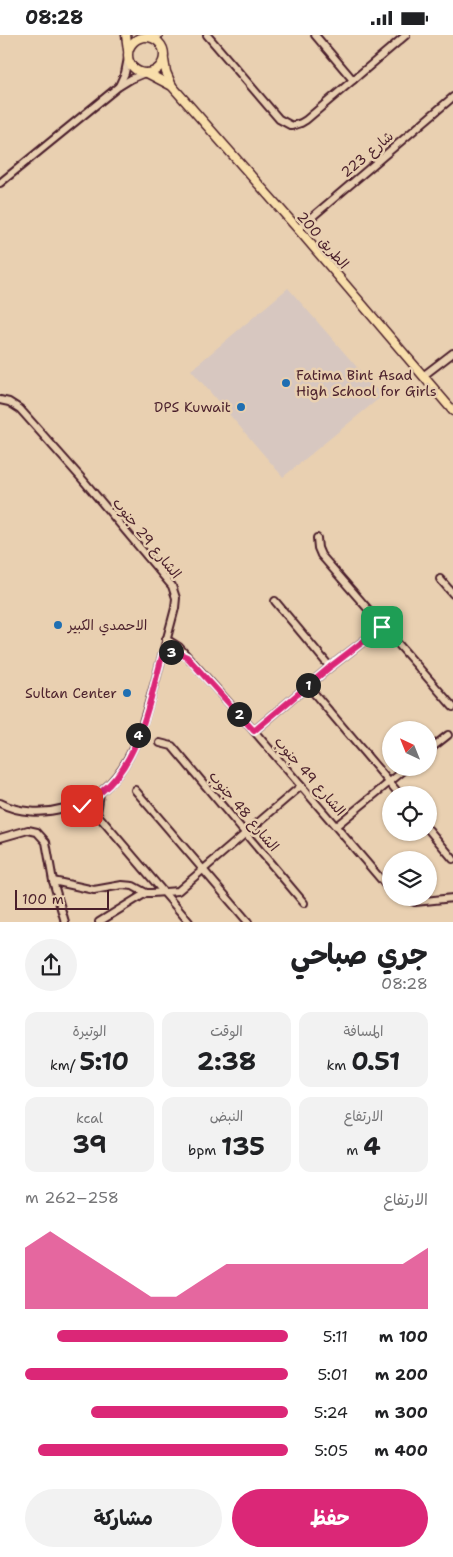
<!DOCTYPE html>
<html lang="ar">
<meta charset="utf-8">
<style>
:root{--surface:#fff;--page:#f2f2f2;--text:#202124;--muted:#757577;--accent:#db2777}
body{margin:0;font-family:"Shantell Sans","Playpen Sans Arabic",sans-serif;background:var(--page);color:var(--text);direction:rtl;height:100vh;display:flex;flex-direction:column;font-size:19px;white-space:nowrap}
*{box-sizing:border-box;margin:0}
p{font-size:16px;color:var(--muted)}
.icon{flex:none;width:28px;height:28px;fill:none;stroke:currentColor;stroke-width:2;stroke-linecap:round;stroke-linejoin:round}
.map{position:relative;height:887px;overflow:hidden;direction:ltr}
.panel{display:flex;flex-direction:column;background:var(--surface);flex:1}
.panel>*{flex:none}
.needle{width:32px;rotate:317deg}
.fabs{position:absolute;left:382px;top:686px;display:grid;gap:10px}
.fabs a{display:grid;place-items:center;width:55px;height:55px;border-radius:50%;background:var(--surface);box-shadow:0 1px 4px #0004;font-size:25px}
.scale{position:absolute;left:15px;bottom:12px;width:94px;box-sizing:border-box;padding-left:5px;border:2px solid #4a1f2b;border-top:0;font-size:14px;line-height:18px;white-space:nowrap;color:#4a1f2b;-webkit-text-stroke:4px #e9d0b1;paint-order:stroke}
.pin{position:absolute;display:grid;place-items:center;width:42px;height:42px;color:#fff;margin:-21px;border-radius:10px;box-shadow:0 2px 8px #0006}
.km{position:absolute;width:25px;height:25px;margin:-12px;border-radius:50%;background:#222;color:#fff;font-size:14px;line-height:25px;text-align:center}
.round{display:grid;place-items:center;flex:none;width:52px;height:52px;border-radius:26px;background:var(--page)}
.overview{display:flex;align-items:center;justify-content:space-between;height:85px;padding:0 25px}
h1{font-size:28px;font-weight:700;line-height:38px}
.figures{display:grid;grid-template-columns:repeat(3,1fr);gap:8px;height:85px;padding:5px 25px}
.figures div{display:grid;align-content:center;border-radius:12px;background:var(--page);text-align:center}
.figures b{font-size:25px;font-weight:700}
.figures small{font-size:14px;font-weight:400}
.figures p{font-size:14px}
.chart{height:140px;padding:10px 25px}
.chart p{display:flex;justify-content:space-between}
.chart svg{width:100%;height:90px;margin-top:5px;fill:var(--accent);opacity:.7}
.cta{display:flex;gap:10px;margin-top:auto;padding:10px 25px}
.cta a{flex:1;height:58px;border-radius:30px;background:var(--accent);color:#fff;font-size:20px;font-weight:700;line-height:58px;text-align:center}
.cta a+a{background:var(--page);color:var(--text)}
ul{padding:0 25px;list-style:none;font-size:16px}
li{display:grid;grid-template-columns:80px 60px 1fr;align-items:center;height:38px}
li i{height:12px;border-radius:6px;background:var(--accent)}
.status{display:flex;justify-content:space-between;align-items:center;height:35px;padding:0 25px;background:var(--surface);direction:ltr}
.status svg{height:14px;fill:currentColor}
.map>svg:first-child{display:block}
</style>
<div class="status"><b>08:28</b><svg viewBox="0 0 49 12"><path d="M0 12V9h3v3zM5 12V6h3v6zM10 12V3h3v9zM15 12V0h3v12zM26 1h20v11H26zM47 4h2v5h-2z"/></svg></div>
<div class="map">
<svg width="453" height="887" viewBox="0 0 453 887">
<rect width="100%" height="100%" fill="#e9d0b1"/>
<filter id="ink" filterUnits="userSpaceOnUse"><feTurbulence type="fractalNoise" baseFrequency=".02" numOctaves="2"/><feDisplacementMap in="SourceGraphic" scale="10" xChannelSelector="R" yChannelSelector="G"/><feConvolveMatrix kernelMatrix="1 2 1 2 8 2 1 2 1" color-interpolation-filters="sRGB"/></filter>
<g filter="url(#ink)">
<path fill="#d7c7c0" d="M288 253 382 361 283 442 191 335Z"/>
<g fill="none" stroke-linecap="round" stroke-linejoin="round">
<g stroke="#4a1f2b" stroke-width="10">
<g id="minor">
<path d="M207 0 279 84 292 91 301 88 306 85 406 0"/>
<path d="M315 0 353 45"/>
<path d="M156 5 159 0"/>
<path d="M119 51 125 38 128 23"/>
<path d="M0 148 118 52 131 44 145 38"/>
<path d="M298 194 453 62"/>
<path d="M423 341 453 318"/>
<path d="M0 365 9 367 20 374 83 445 172 551 176 563 175 573C169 597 162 620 156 644 144 684 135 728 102 756 91 765 77 769 64 773 43 779 19 778 0 768"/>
<path d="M317 503 318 513 321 520 453 672"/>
<path d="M440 544 453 559"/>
<path d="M275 566 330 632"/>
<path d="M166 604 179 612 254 696 391 856"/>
<path d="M163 618 176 617 184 620"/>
<path d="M308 651 400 760"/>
<path d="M254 696 330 632 382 592"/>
<path d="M160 708 172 711 304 868"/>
<path d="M429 715 448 700"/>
<path d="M135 755 248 887"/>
<path d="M76 770 87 773 97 779 189 887"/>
<path d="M97 779 100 758"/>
<path d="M336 791 408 732"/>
<path d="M429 795 453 824"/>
<path d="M0 803 28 795 37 797 46 807 53 846 65 887"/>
<path d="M53 846 94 855 122 850 133 851 146 858H152L178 856 301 751"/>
<path d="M402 862 415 867 453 863"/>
<path d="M99 887 146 858"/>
</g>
</g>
<g stroke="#4a1f2b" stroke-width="11">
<g id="major">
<path d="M126 0 128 15"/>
<circle cx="146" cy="20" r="18"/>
<path d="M164 25 166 37 172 51"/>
<path d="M147 38 172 51 298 194 453 376"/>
</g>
</g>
<use href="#minor" stroke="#e9d0b1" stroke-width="6"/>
<use href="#major" stroke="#f8deab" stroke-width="8"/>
</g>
</g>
<g fill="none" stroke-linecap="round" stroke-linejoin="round" filter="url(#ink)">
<g stroke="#fff" stroke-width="10">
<path id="route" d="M82 771 76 770C84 766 93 763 101 757 140 727 150 663 163 618L176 617 187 622 254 696 330 632 382 592"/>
</g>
<use href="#route" stroke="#db2777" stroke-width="6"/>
</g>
<g fill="#1f6fb2" stroke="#e9d0b1" stroke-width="2">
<circle cx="286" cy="348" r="5"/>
<circle cx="241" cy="372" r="5"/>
<circle cx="58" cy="590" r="5"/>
<circle cx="127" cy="658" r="5"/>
</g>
<g text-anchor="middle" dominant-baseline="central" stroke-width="5" stroke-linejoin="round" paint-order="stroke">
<g font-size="14" fill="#4a1f2b" stroke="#e9d0b1">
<text transform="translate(367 119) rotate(-40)">شارع 223</text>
<text transform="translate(323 205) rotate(49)">الطريق 200</text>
<text transform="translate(147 503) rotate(51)">الشارع 29 جنوب</text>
<text transform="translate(310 741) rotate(49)">الشارع 49 جنوب</text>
<text transform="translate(244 776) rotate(50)">الشارع 48 جنوب</text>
</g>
<g font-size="14" fill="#4a1f2b" stroke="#e9d0b1" text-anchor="start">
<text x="296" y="340">Fatima Bint Asad<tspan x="296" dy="16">High School for Girls</tspan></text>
<text x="231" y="372" text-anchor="end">DPS Kuwait</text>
<text x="68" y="590">الاحمدي الكبير</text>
<text x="117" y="658" text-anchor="end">Sultan Center</text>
</g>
</g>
</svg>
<div class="fabs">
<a><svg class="needle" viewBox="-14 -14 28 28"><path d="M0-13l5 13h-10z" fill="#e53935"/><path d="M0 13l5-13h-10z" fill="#757577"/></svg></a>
<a><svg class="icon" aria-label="locate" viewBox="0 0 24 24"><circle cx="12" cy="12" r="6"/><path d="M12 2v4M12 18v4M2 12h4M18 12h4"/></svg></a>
<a><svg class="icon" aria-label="layers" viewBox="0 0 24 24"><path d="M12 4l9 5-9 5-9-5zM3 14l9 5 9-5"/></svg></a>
</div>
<div class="scale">100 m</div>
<div class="pin" style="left:382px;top:592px;background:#1e9e55"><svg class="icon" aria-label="arrive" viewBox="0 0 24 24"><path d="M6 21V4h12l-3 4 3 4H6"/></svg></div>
<div class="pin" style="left:82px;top:771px;background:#d93025"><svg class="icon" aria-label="check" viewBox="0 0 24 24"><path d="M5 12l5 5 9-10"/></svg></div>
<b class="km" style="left:308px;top:650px">1</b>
<b class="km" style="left:239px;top:679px">2</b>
<b class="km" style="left:171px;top:617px">3</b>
<b class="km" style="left:138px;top:700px">4</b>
</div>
<section class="panel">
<div class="overview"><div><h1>جري صباحي</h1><p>08:28</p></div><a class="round"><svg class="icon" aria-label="share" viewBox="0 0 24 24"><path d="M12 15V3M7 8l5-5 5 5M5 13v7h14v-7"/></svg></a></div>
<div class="figures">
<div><p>المسافة</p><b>0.51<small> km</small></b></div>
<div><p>الوقت</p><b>2:38</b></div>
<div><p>الوتيرة</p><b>5:10<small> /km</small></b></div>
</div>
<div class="figures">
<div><p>الارتفاع</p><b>4<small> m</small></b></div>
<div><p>النبض</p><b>135<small> bpm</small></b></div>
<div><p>kcal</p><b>39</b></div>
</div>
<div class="chart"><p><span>الارتفاع</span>258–262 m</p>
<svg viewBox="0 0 160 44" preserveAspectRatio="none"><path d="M0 44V14L10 6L20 14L30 22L40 30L50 38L60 38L70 30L80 22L90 22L100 22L110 22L120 22L130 22L140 22L150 22L160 14V44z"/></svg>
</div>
<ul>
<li><b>100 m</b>5:11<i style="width:88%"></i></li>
<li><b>200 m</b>5:01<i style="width:100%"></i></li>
<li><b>300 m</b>5:24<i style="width:75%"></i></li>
<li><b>400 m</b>5:05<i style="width:95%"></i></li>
</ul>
<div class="cta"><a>حفظ</a><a>مشاركة</a></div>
</section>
